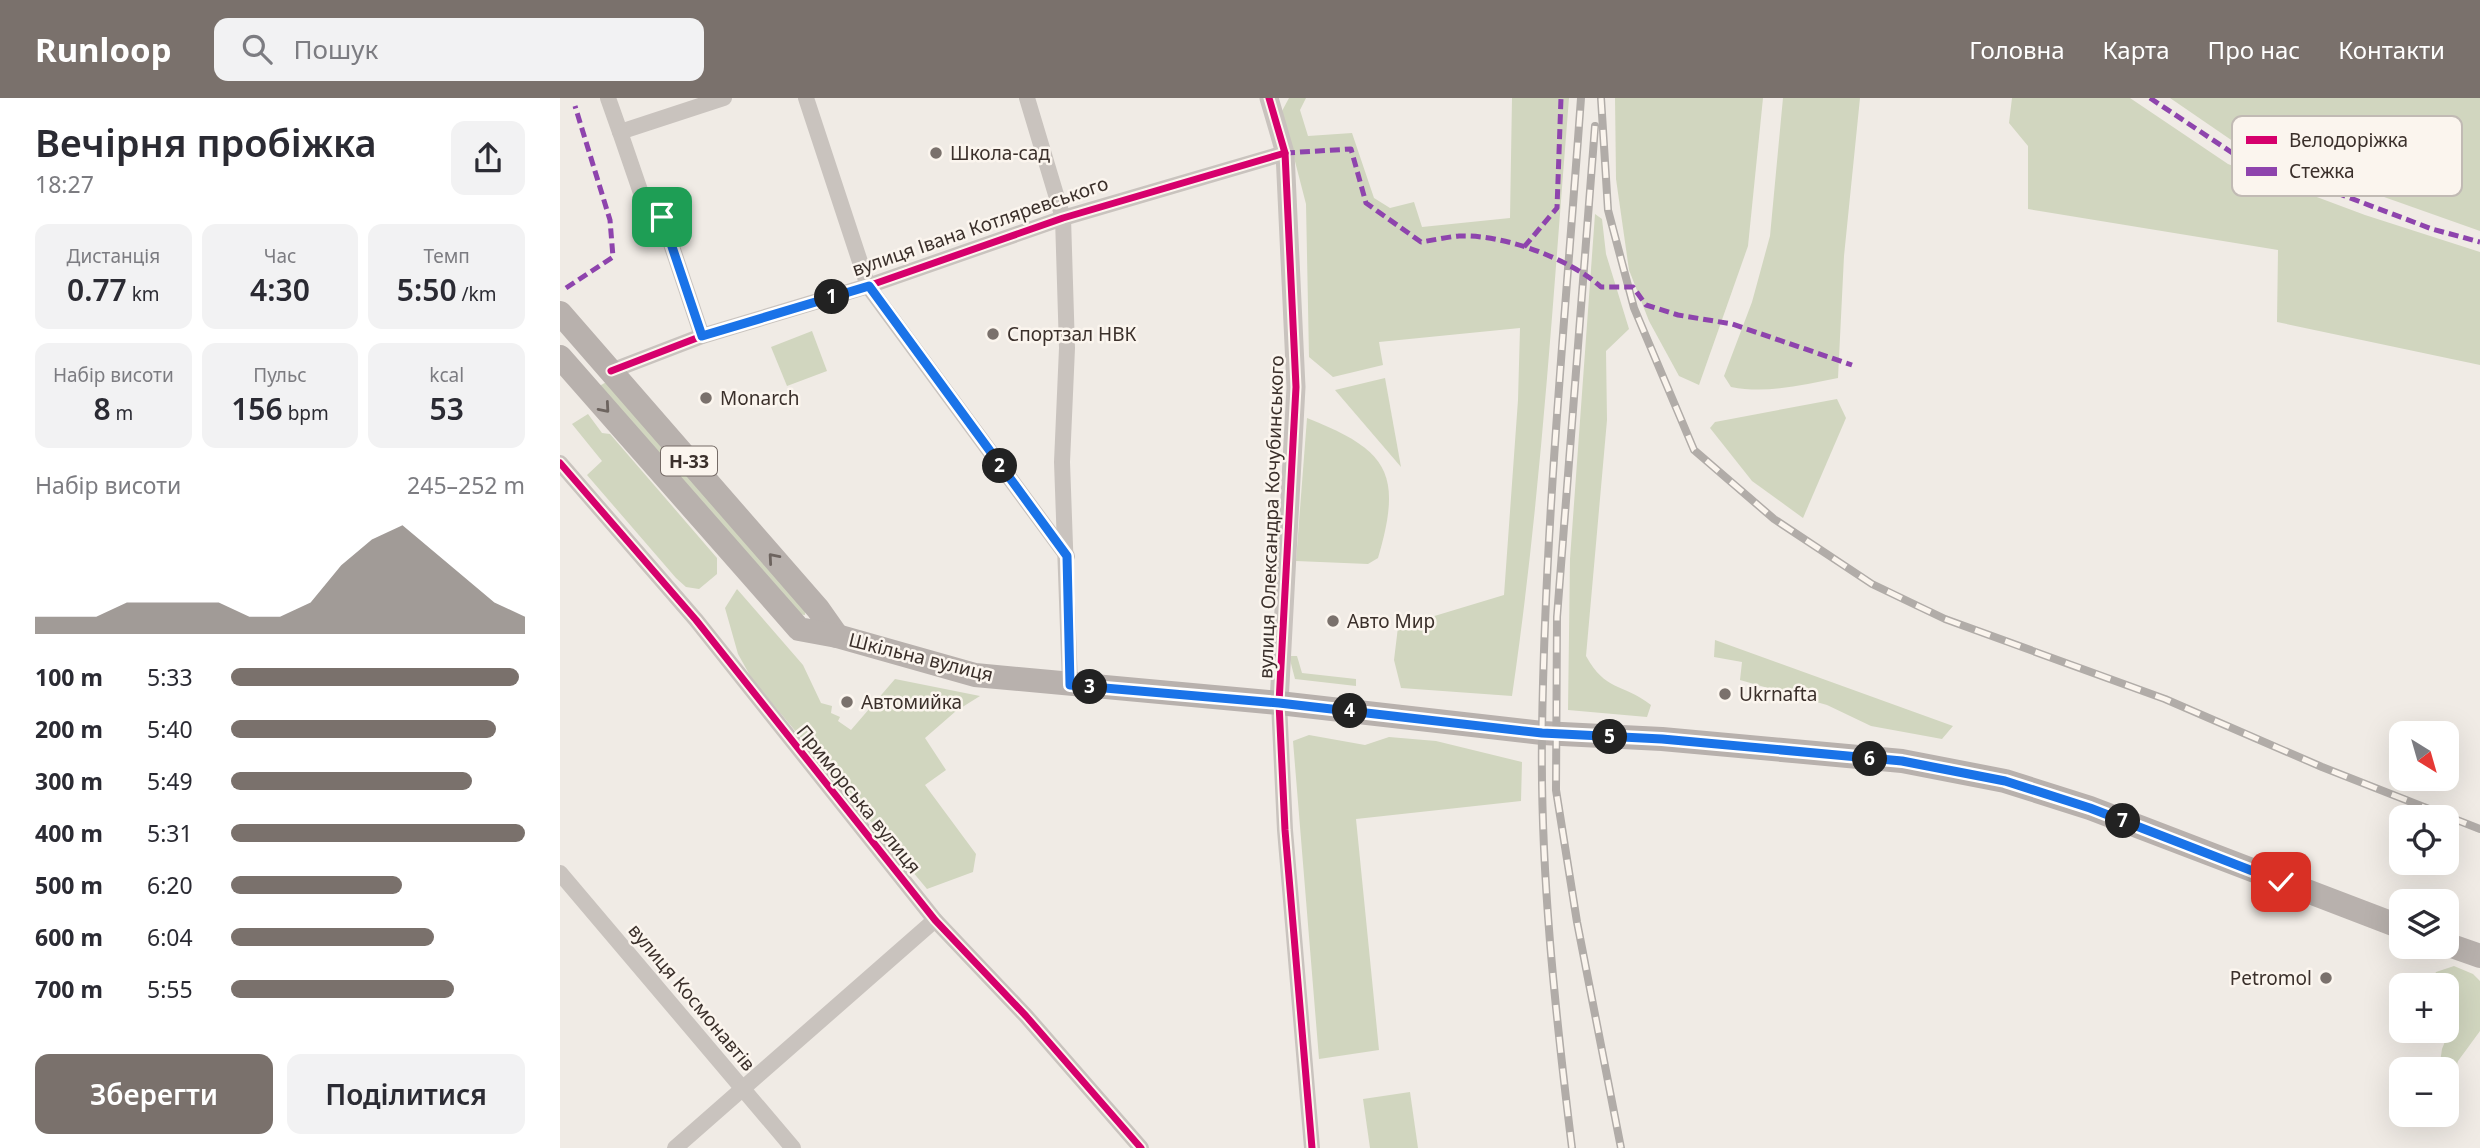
<!DOCTYPE html>
<html lang="uk">
<meta charset="utf-8">
<style>
:root{--surface:#fff;--page:#f2f2f3;--text:#2b2b33;--muted:#7c7c81;--accent:#7a716c}
body{margin:0;font-family:"Noto Sans",sans-serif;background:var(--page);color:var(--text);height:100vh;display:flex;flex-direction:column;font-size:26px;white-space:nowrap}
*{box-sizing:border-box;margin:0}
p{font-size:23px;color:var(--muted)}
.icon{flex:none;width:38px;height:38px;fill:none;stroke:currentColor;stroke-width:2;stroke-linecap:round;stroke-linejoin:round}
.map{position:relative;flex:1;overflow:hidden}
.details{display:flex;flex-direction:column;background:var(--surface);width:560px}
.details>*{flex:none}
.needle{width:46px;rotate:143deg}
.buttons{position:absolute;left:1829px;top:623px;display:grid;gap:14px}
.buttons a{display:grid;place-items:center;width:70px;height:70px;border-radius:14px;background:var(--surface);box-shadow:0 7px 28px #0002;font-size:35px}
.pin{position:absolute;display:grid;place-items:center;width:60px;height:60px;color:#fff;margin:-30px;border-radius:14px;box-shadow:0 4px 10px #0006}
.km{position:absolute;width:35px;height:35px;margin:-18px;border-radius:50%;background:#222;color:#fff;font-size:19px;line-height:35px;text-align:center}
.round{display:grid;place-items:center;flex:none;width:74px;height:74px;border-radius:14px;background:var(--page)}
.headline{display:flex;align-items:center;justify-content:space-between;height:119px;padding:0 35px}
h1{font-size:38px;font-weight:600;line-height:52px}
.figures{display:grid;grid-template-columns:repeat(3,1fr);gap:10px;height:119px;padding:7px 35px}
.figures div{display:grid;align-content:center;border-radius:14px;background:var(--page);text-align:center}
.figures b{font-size:30px;font-weight:600}
.figures small{font-size:19px;font-weight:400}
.figures p{font-size:19px}
.chart{height:196px;padding:14px 35px}
.chart p{display:flex;justify-content:space-between}
.chart svg{width:100%;height:126px;margin-top:7px;fill:var(--accent);opacity:.7}
.cta{display:flex;gap:14px;margin-top:auto;padding:14px 35px}
.cta a{flex:1;height:80px;border-radius:14px;background:var(--accent);color:#fff;font-size:28px;font-weight:600;line-height:80px;text-align:center}
.cta a+a{background:var(--page);color:var(--text)}
ul{padding:0 35px;list-style:none;font-size:23px}
li{display:grid;grid-template-columns:112px 84px 1fr;align-items:center;height:52px}
li i{height:18px;border-radius:9px;background:var(--accent)}
header{display:flex;align-items:center;gap:42px;box-sizing:border-box;height:98px;padding:0 35px;background:var(--accent);color:#fff}
header strong{font-size:33px}
nav{display:flex;gap:38px;margin-inline-start:auto;font-size:24px}
.search{width:490px;height:63px;background:var(--page);display:flex;align-items:center;gap:18px;box-sizing:border-box;padding:0 24px;border-radius:14px;color:var(--muted);font-size:26px}
main{display:flex;flex:1;min-height:0}
.map>svg:first-child{display:block}
</style>
<header>
<strong>Runloop</strong>
<div class="search"><svg class="icon" aria-label="search" viewBox="0 0 24 24"><circle cx="10" cy="10" r="6"/><path d="M15 15l6 6"/></svg>Пошук</div>
<nav><a>Головна</a><a>Карта</a><a>Про нас</a><a>Контакти</a></nav>
</header>
<main>
<section class="details">
<div class="headline"><div><h1>Вечірня пробіжка</h1><p>18:27</p></div><a class="round"><svg class="icon" aria-label="share" viewBox="0 0 24 24"><path d="M12 15V3M7 8l5-5 5 5M5 13v7h14v-7"/></svg></a></div>
<div class="figures">
<div><p>Дистанція</p><b>0.77<small> km</small></b></div>
<div><p>Час</p><b>4:30</b></div>
<div><p>Темп</p><b>5:50<small> /km</small></b></div>
</div>
<div class="figures">
<div><p>Набір висоти</p><b>8<small> m</small></b></div>
<div><p>Пульс</p><b>156<small> bpm</small></b></div>
<div><p>kcal</p><b>53</b></div>
</div>
<div class="chart"><p><span>Набір висоти</span>245–252 m</p>
<svg viewBox="0 0 160 44" preserveAspectRatio="none"><path d="M0 44V38L10 38L20 38L30 33L40 33L50 33L60 33L70 38L80 38L90 33L100 20L110 11L120 6L130 15L140 24L150 33L160 38V44z"/></svg>
</div>
<ul>
<li><b>100 m</b>5:33<i style="width:98%"></i></li>
<li><b>200 m</b>5:40<i style="width:90%"></i></li>
<li><b>300 m</b>5:49<i style="width:82%"></i></li>
<li><b>400 m</b>5:31<i style="width:100%"></i></li>
<li><b>500 m</b>6:20<i style="width:58%"></i></li>
<li><b>600 m</b>6:04<i style="width:69%"></i></li>
<li><b>700 m</b>5:55<i style="width:76%"></i></li>
</ul>
<div class="cta"><a>Зберегти</a><a>Поділитися</a></div>
</section>
<div class="map">
<svg width="1920" height="1050" viewBox="0 0 1920 1050">
<rect width="100%" height="100%" fill="#f0ebe5"/>
<g fill="#d1d6bf">
<path d="M729 0H746L740 12 748 38 792 35 814 100 830 110 854 104 862 129 950 120 952 0H1009C993 199 981 400 952 598L841 590 834 562 838 529 944 497 958 302 960 230 819 244 823 267 773 279 749 259 746 106 722 13Z"/>
<path d="M1055 0H1203L1188 148 1139 287 1119 278 1089 223 1069 172 1056 81Z"/>
<path d="M1223 0H1300L1284 158 1278 280C1242 287 1207 296 1171 289L1164 278 1192 204 1210 138Z"/>
<path d="M1452 0H1570L1668 66 1805 117 1920 154V267L1717 224 1718 152 1468 111V48L1449 25Z"/>
<path d="M1610 0H1920V133L1680 48Z"/>
<path d="M1035 116 1042 121 1046 156 1069 231 1046 253 1047 322 1026 558C1046 594 1061 584 1091 607L1087 619 1008 612 1010 461Z"/>
<path d="M252 233 267 273 227 288 211 249Z"/>
<path d="M825 280 841 369 775 292Z"/>
<path d="M48 283 246 507 245 517 236 516 36 290Z"/>
<path d="M1277 301 1286 320 1243 420 1192 383 1150 330 1155 324Z"/>
<path d="M28 316 42 335 50 336 157 460V476L139 491 126 489 116 480 27 377 42 363 12 326Z"/>
<path d="M747 320C828 352 843 375 818 460L808 466 736 463Z"/>
<path d="M177 491 243 567 261 605 272 608 271 615 280 619 278 623 291 632 335 581 420 598 396 613 365 640 386 672 365 687 416 756 413 774 367 791 192 581 178 556 165 510Z"/>
<path d="M1155 542 1393 628 1382 641 1311 628 1267 607 1180 582 1182 564 1154 559Z"/>
<path d="M729 558H737L742 575 796 581V588L735 581Z"/>
<path d="M749 637 805 647 829 639 876 643 962 664 961 703 796 721 819 952 759 961 733 643Z"/>
<path d="M1894 868 1913 876 1920 883V933L1898 963 1887 1001 1886 971H1879L1882 951 1896 916 1887 906 1886 887H1869L1876 874Z"/>
<path d="M850 994 858 1050H810L803 1001Z"/>
</g>
<g fill="none" stroke-linecap="round" stroke-linejoin="round">
<g stroke="#c9c3be" stroke-width="16">
<path d="M48 0 60 34 164 0"/>
<path d="M246 0 308 188 507 458"/>
<path d="M467 0 503 120 507 250 502 364 510 587"/>
<path d="M60 34 83 101 102 119 142 238"/>
<path d="M51 273 142 238 308 188 503 120 725 55"/>
<path d="M0 365 136 522 375 822 466 918 581 1050"/>
<path d="M719 605 725 732 752 1050"/>
<path d="M0 775 233 1050"/>
<path d="M115 1050 375 822"/>
</g>
<path stroke="#c9c3be" stroke-width="19" d="M709 0 725 55 736 289 719 605"/>
<g stroke="#b8b1ad" stroke-width="24">
<path d="M0 215 258 511 277 538"/>
<path d="M0 259 239 531 277 538 415 577 719 605 982 635 1102 641 1342 663 1445 683 1530 710 1841 829"/>
<path d="M1886 846 1920 858"/>
</g>
<g stroke="#b1aca8" stroke-width="8">
<g id="rail">
<path d="M1041 0 1048 112 1074 210 1134 352 1214 421 1312 486 1385 521 1605 601 1762 669 1920 731"/>
<path d="M1035 28 997 519 996 692 1017 824 1061 1050"/>
<path d="M1012 1050C995 912 980 773 982 634 985 422 1006 211 1021 0"/>
</g>
</g>
<use href="#rail" stroke="#fbf5ee" stroke-width="5" stroke-dasharray="16" stroke-linecap="butt"/>
<g stroke="#8e44ad" stroke-width="5" stroke-dasharray="10 5" stroke-linecap="butt">
<path d="M1590 0 1674 56 1872 131 1920 144"/>
<path d="M725 55 791 51 806 105 861 144C874 142 887 139 899 138 942 136 1009 160 1041 189H1073L1086 207 1118 217 1172 226 1292 267"/>
<path d="M964 149 997 110 1001 0"/>
<path d="M6 190 53 159 50 122 15 8"/>
</g>
<g stroke="#fbf5ee" stroke-width="11">
<g id="cycleway">
<path d="M709 0 725 55 736 289 719 605 725 732 752 1050"/>
<path d="M51 273 142 238 308 188 503 120 725 55"/>
<path d="M0 365 136 522 375 822 466 918 581 1050"/>
</g>
</g>
<use href="#cycleway" stroke="#d6006c" stroke-width="7"/>
</g>
<defs><path id="oneway-chevron" d="M-2-3.5L2.5 0L-2 3.5" fill="none" stroke-width="1.6" stroke-linecap="round" stroke-linejoin="round" transform="scale(1.75)"/></defs>
<g stroke="#6d645f">
<use href="#oneway-chevron" transform="translate(45 310) rotate(49)"/>
<use href="#oneway-chevron" transform="translate(213 460) rotate(-131)"/>
</g>
<g fill="none" stroke-linecap="round" stroke-linejoin="round">
<g stroke="#fff" stroke-width="14">
<path id="route" d="M102 119 142 238 309 188 507 458 510 587 719 605 982 635 1102 641 1342 663 1445 683 1530 710 1721 784"/>
</g>
<use href="#route" stroke="#1a73e8" stroke-width="9"/>
</g>
<g fill="#7a716c" stroke="#fbf5ee" stroke-width="2.5">
<circle cx="376" cy="55" r="7"/>
<circle cx="433" cy="236" r="7"/>
<circle cx="146" cy="300" r="7"/>
<circle cx="773" cy="523" r="7"/>
<circle cx="1165" cy="596" r="7"/>
<circle cx="287" cy="604" r="7"/>
<circle cx="1766" cy="880" r="7"/>
</g>
<g text-anchor="middle" dominant-baseline="central" stroke-width="5" stroke-linejoin="round" paint-order="stroke">
<rect fill="#fbf5ee" stroke="#756b66" stroke-width="2" x="101" y="348.5" width="56" height="29" rx="5"/>
<g font-size="18" font-weight="bold" fill="#3b302b">
<text x="129" y="363">Н-33</text>
</g>
<g font-size="19" fill="#3b302b" stroke="#fbf5ee" text-anchor="start">
<text x="390" y="55">Школа-сад</text>
<text x="447" y="236">Спортзал НВК</text>
<text x="160" y="300">Monarch</text>
<text x="787" y="523">Авто Мир</text>
<text x="1179" y="596">Ukrnafta</text>
<text x="301" y="604">Автомийка</text>
<text x="1752" y="880" text-anchor="end">Petromol</text>
</g>
<g font-size="19" fill="#3b302b" stroke="#fbf5ee">
<text transform="translate(420 128) rotate(-19)">вулиця Івана Котляревського</text>
<text transform="translate(711 419) rotate(-88)">вулиця Олександра Кочубинського</text>
<text transform="translate(361 559) rotate(14)">Шкільна вулиця</text>
<text transform="translate(299 701) rotate(51)">Приморська вулиця</text>
<text transform="translate(132 899) rotate(50)">вулиця Космонавтів</text>
</g>
</g>
<rect x="1672" y="18" width="230" height="80" rx="10" fill="#fbf5ee" stroke="#c1bab4" stroke-width="2"/>
<rect x="1686" y="38" width="31" height="8" fill="#d6006c"/>
<rect x="1686" y="69" width="31" height="9" fill="#8e44ad"/>
<g font-size="19" fill="#3b302b">
<text x="1729" y="49">Велодоріжка</text>
<text x="1729" y="80">Стежка</text>
</g>
</svg>
<div class="buttons">
<a><svg class="needle" viewBox="-14 -14 28 28"><path d="M0-13l5 13h-10z" fill="#e53935"/><path d="M0 13l5-13h-10z" fill="#7c7c81"/></svg></a>
<a><svg class="icon" aria-label="locate" viewBox="0 0 24 24"><circle cx="12" cy="12" r="6"/><path d="M12 2v4M12 18v4M2 12h4M18 12h4"/></svg></a>
<a><svg class="icon" aria-label="layers" viewBox="0 0 24 24"><path d="M12 4l9 5-9 5-9-5zM3 14l9 5 9-5"/></svg></a>
<a>+</a>
<a>−</a>
</div>
<div class="pin" style="left:102px;top:119px;background:#1e9e55"><svg class="icon" aria-label="arrive" viewBox="0 0 24 24"><path d="M6 21V4h12l-3 4 3 4H6"/></svg></div>
<div class="pin" style="left:1721px;top:784px;background:#d93025"><svg class="icon" aria-label="check" viewBox="0 0 24 24"><path d="M5 12l5 5 9-10"/></svg></div>
<b class="km" style="left:272px;top:199px">1</b>
<b class="km" style="left:440px;top:368px">2</b>
<b class="km" style="left:530px;top:589px">3</b>
<b class="km" style="left:790px;top:613px">4</b>
<b class="km" style="left:1050px;top:639px">5</b>
<b class="km" style="left:1310px;top:661px">6</b>
<b class="km" style="left:1563px;top:723px">7</b>
</div>
</main>
